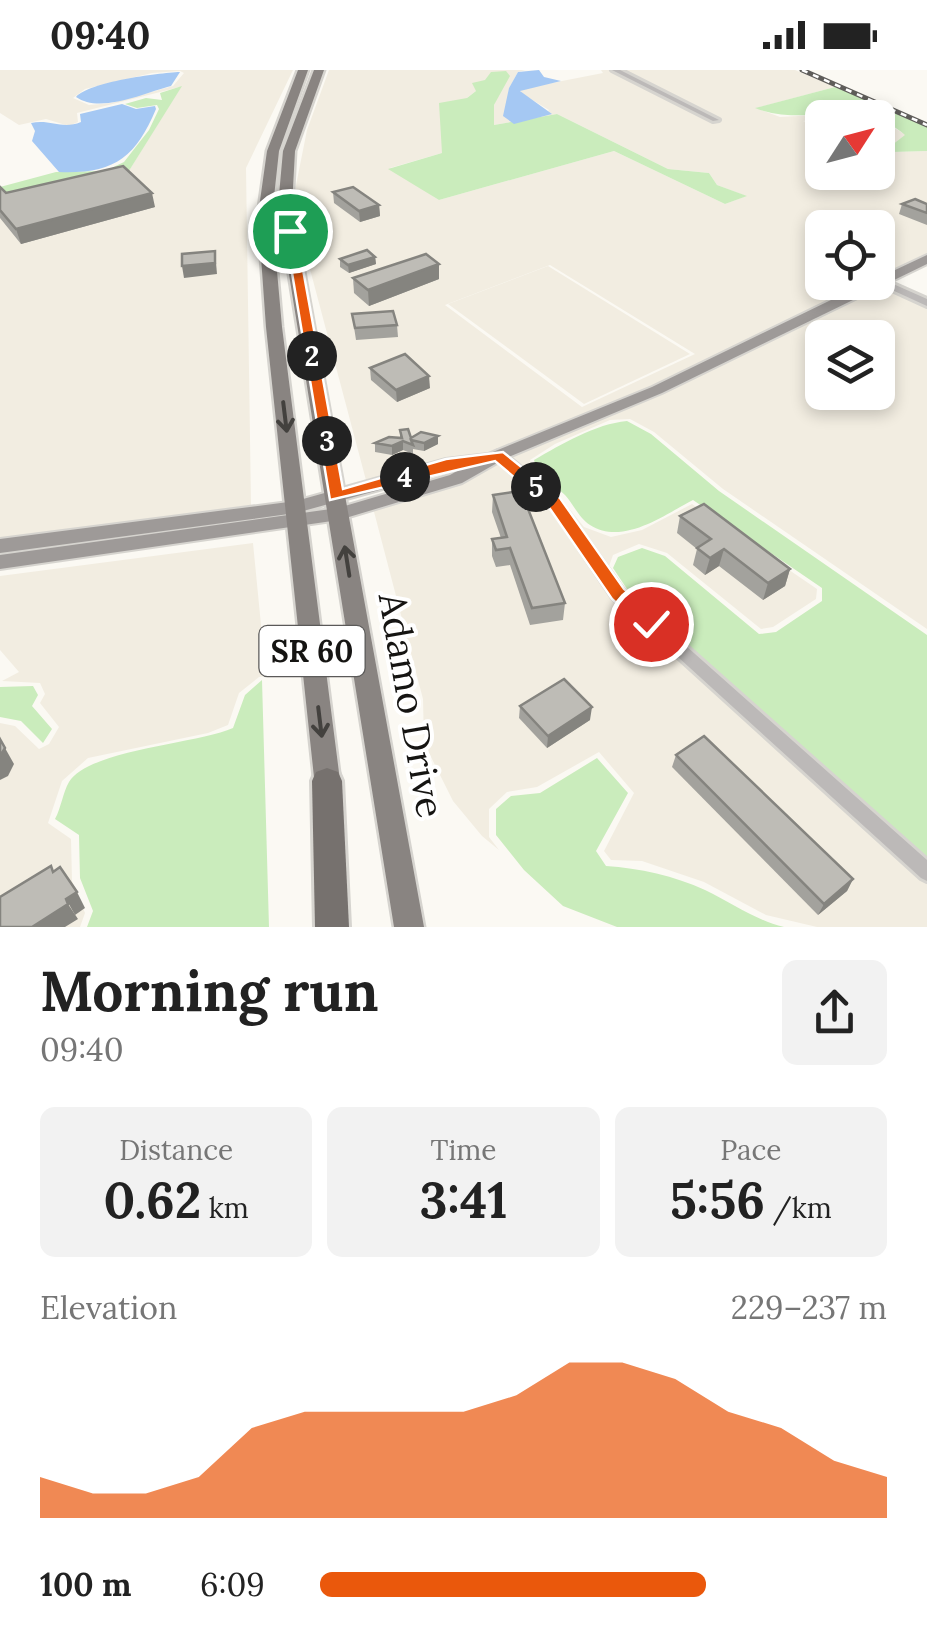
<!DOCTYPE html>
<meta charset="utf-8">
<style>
:root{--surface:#fff;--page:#f2f2f2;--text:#222;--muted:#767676;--accent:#ea580c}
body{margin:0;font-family:Lora,serif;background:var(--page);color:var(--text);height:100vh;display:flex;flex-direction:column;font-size:38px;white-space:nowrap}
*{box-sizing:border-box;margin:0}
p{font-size:32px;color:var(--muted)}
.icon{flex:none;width:55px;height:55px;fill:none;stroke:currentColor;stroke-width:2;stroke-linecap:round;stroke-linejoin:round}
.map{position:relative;height:857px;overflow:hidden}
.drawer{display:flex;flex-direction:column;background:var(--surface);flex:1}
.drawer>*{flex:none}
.needle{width:65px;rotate:54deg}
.fabs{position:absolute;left:805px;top:30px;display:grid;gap:20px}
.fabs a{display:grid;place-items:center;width:90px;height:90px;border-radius:15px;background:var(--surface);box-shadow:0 5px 15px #0003;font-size:50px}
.pin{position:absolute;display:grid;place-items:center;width:85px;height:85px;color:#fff;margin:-42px;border:5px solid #fff;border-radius:50%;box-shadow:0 2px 10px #0007}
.km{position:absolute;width:50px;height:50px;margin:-25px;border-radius:50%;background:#222;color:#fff;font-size:28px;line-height:50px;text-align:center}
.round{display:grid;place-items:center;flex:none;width:105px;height:105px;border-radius:15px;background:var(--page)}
.overview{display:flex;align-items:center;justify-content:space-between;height:170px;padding:0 40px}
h1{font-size:55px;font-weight:700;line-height:75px}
.metrics{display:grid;grid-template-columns:repeat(3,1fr);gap:15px;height:170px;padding:10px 40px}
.metrics div{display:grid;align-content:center;border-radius:15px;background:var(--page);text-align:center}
.metrics b{font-size:50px;font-weight:700}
.metrics small{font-size:28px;font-weight:400}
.metrics p{font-size:28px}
.chart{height:280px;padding:20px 40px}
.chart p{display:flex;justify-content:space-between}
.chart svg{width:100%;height:180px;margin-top:10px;fill:var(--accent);opacity:.7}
ul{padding:0 40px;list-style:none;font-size:32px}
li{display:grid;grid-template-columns:160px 120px 1fr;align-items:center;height:75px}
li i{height:25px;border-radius:12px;background:var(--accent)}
.status{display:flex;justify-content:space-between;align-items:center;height:70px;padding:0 50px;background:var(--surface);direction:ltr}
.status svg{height:28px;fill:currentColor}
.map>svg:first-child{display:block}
</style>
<div class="status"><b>09:40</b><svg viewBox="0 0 49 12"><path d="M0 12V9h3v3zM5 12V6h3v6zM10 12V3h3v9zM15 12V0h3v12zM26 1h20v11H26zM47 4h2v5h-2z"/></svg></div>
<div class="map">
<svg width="927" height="857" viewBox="0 0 927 857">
<rect width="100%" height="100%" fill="#fbf9f3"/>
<g fill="#f2ede1" fill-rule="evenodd">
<path d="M0 0H293L246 98 251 435 0 470V129L127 104 180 17 77 43 78 52 69 56 46 49 19 55 0 43ZM180 1 184 3 173 16 111 33 89 35 73 28 85 19 152 3Z"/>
<path d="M329 0H525L518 2 509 18 506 41 515 54 545 46 549 40 521 23V19L603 3 601 0H612L715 51 718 49 619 0H795L835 17 756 38 780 47 852 43 876 47 834 45 803 51 822 58V102H878V67L892 61 878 53V48L906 65 892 75V82L927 81V185L878 211V158H822V212L873 213 653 318 496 382 444 391 367 414 302 169 295 120 307 60ZM503 14 494 35V55L557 44 668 99 709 103 717 115 746 126 725 134 614 81 439 130 390 98 442 83 468 27 476 21ZM550 195 695 284 582 337 445 235Z"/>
<path d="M548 196 690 284 584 334 448 234Z"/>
<path d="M883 215 927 236V559L723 419 654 362 630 349 610 350 555 374 530 390 532 401 554 420 584 457 611 467 642 460 692 434 817 519 816 529 773 557 761 559 667 483 639 474 613 485 608 499 559 430 507 386 660 323ZM822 268H878V322H822Z"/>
<path d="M497 391 549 434 613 527 927 812V857H817L766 845 704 812 642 791 611 790 604 781 634 723 599 682 537 717 507 722 489 739V767L499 780 482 766 453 731 424 673 423 629 373 438Z"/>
<path d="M253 473 266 606 259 607 239 623 228 655 208 663 88 688 62 711 48 753 71 769 72 811 85 843 80 857H0V653L15 656 39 679 49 674 59 657 40 633 45 624 40 613 2 611 19 602 0 580V506Z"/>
</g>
<g fill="#caecbc">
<path d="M506 1 510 6 494 35V55L557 44 668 99 709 103 717 115 747 126 725 134 614 81 439 130 388 99 442 83 439 33 467 28 476 21 472 13 485 10 491 2Z"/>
<path d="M182 16 127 104 0 129V117L56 102 105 101 124 92 149 60 159 39 157 35 137 38 125 34 146 28 162 30 160 23Z"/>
<path d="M835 17 927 55V81L892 82V75L905 65C860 26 806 58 755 38Z"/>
<path d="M627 351 651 364 719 421 927 565V791L629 522 613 498 618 487 642 478 665 486 759 564 776 562 822 531V518L693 430C664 445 623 476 590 455 580 449 573 434 565 425 554 414 538 406 534 390 562 374 595 354 627 351Z"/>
<path d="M262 610 269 857H87L93 841 80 808 79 765 55 749C61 738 63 722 69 712 88 680 196 674 233 658L245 625Z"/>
<path d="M33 616 38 625 32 636 52 659 43 673 21 651 0 647V617Z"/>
<path d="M597 688 628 723 596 781 606 796C639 798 675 806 705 820 732 833 755 850 784 857H617L563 836 524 800 496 765V739L511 726 540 723Z"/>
</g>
<g fill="#a5c8f3">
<path d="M539 0 544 7 561 11 520 21 552 44 514 54 503 46 509 18 518 2Z"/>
<path d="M180 2 171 16C144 23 100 44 76 27 89 12 157 3 180 2Z"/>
<path d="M122 34 136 39 155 36 156 39C135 89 113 104 59 102L32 71 35 61 31 53C51 49 62 60 81 52L80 44Z"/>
</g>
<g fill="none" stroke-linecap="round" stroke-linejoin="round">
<g stroke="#d6d4cf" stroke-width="6">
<g id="street">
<path d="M612 0H620L719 50 713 51Z"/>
<path d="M882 209 927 229V236L879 214 878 212Z"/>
<path d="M498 381 502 382 558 429 623 520 927 790V811L921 808 613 528 550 435 494 388 492 385Z"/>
</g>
</g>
<g stroke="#d6d4cf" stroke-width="4">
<path id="secondary" d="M927 185V194L662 323 504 389 462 413 339 450 0 499V485L338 438 450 405 466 396 296 443 0 483V469L296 431 446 389 488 384 652 317 868 212H878V208Z"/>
</g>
<g stroke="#d6d4cf" stroke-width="5">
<g id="primary">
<path d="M298 0H308L279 81 272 145 282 257 342 726 338 735 329 738 320 735 316 726 266 257 258 145 267 81Z"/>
<path d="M314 0H324L295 81 292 136 424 857H394L278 136 283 81Z"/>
</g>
</g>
<g stroke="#d6d4cf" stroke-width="6">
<path id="highway" d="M327 698 338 702 342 711 349 857H315L312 711 316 702Z"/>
</g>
<use href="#street" fill="#bcb9b8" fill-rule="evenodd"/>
<use href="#secondary" fill="#9e9a98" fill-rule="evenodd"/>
<use href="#primary" fill="#898481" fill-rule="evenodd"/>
<use href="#highway" fill="#76716e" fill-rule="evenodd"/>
<g stroke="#5f5d5a" stroke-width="5">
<path id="rail" d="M802 0 927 55"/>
</g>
<use href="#rail" stroke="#fff" stroke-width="2.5" stroke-dasharray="6" stroke-linecap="butt"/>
</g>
<g fill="#a3a29d">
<path d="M0 117 6 123 155 137 21 174 0 148Z"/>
<path d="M333 122 379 135 380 146 360 152 334 133Z"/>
<path d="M902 134H927V155L899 144Z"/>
<path d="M375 187 376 194 349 203 340 197V189Z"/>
<path d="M439 194V209L369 236 354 223 353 208Z"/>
<path d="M352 244 397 255 398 267 356 270Z"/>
<path d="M370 298 430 318 397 332 371 310Z"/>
<path d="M400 360 411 368 438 366V374L424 381 413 379V384L403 380 392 385 375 382V373L400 368Z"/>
<path d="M493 425 565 533 563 550 530 555 510 495 496 497 492 486V469L501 468 492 442Z"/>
<path d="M680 446 790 499 785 516 763 530 719 496 705 505 693 495 697 479 677 463Z"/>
<path d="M520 636 590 650 547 678 519 648Z"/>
<path d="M676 685 853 809 847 821 818 845 672 697Z"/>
</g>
<g fill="#85847f">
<path d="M152 123 155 137 21 174 16 159Z"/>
<path d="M379 135 380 146 360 152 359 141Z"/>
<path d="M215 181 217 204 184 208 182 196Z"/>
<path d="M375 187 376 194 349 203 348 195Z"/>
<path d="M439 194V209L369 236 368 220Z"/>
<path d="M429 306 430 318 397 332 396 320Z"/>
<path d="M438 366V374L424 381V373Z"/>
<path d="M403 371V380L392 385V376Z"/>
<path d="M724 479 719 496 705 505 710 488Z"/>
<path d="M790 499 785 516 763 530 768 513Z"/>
<path d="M592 637 590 650 547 678 548 666Z"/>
<path d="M5 678 14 694 8 706 0 710V686Z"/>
<path d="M853 809 847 821 818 845 824 834Z"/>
<path d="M77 822 85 838 75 845 66 829Z"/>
<path d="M68 834 78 849 65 857H32Z"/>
</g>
<g fill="#bebcb6" stroke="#85847f" stroke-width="2.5">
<path d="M123 96 152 123 16 159 0 140V117L6 123Z"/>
<path d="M353 117 379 135 359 141 333 122Z"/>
<path d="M915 129 927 134V143L902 134Z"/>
<path d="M367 180 375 187 348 195 340 189Z"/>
<path d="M215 181V193L182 196V184Z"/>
<path d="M426 184 439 194 368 220 353 208Z"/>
<path d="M393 241 397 255 355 258 352 244Z"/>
<path d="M405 284 429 306 396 320 370 298Z"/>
<path d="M408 359 411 368 421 362 438 366 424 373 411 370 413 375 403 371 392 376 375 373 389 367 402 368 400 360Z"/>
<path d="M521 421 565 533 532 538 510 478 496 480 492 469 507 467 493 425Z"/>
<path d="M704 434 790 499 768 513 724 479 710 488 697 478 711 469 680 446Z"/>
<path d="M564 609 592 637 548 666 520 636Z"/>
<path d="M704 666 853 809 824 834 676 685Z"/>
<path d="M0 669 5 678 0 686Z"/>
<path d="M51 796 53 802 60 797 77 822 66 829 68 834 32 857H0V827Z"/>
</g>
<defs><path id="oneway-shaft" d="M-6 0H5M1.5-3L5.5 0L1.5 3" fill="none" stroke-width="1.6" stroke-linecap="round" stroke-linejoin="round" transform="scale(2.5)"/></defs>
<g stroke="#43413e">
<use href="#oneway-shaft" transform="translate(285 347) rotate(83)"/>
<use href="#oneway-shaft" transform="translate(347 491) rotate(-99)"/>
<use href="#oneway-shaft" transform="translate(320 652) rotate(83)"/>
</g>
<path fill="#ea580c" stroke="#fff" stroke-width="2.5" d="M290 158 296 161 343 419 446 389 503 382 560 428 624 519 658 548V559H644L612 529 548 436 495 391 330 430 285 161Z"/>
<g text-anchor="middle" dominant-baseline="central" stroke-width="8" stroke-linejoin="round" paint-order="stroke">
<rect fill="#fff" stroke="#5b5a59" stroke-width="2.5" x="259.5" y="556" width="105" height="50" rx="8"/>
<g font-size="30" font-weight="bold" fill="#151412">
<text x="312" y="581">SR 60</text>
</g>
<g font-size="38" fill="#151412" stroke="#fff">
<text transform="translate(412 635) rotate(80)">Adamo Drive</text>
</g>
</g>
</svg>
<div class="fabs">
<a><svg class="needle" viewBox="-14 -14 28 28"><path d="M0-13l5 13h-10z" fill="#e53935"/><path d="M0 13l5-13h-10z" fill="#767676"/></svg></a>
<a><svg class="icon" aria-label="locate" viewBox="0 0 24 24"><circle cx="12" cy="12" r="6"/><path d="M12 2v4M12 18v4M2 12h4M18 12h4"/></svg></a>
<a><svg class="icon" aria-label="layers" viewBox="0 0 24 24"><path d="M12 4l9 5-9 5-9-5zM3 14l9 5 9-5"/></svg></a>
</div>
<div class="pin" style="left:290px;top:161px;background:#1e9e55"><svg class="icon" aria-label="arrive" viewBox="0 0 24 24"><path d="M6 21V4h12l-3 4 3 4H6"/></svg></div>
<div class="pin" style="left:651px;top:554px;background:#d93025"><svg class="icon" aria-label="check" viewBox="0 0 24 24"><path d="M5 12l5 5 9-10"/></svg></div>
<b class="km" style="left:312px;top:286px">2</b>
<b class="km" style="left:327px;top:371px">3</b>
<b class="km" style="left:405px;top:407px">4</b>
<b class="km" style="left:536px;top:417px">5</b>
</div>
<section class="drawer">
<div class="overview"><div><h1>Morning run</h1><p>09:40</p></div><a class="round"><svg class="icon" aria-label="share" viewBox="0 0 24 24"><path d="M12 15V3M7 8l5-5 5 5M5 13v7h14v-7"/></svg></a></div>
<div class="metrics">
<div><p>Distance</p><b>0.62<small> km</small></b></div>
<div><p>Time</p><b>3:41</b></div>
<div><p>Pace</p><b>5:56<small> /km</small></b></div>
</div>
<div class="chart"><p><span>Elevation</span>229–237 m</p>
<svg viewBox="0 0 160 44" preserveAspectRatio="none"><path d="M0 44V34L10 38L20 38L30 34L40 22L50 18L60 18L70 18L80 18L90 14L100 6L110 6L120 10L130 18L140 22L150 30L160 34V44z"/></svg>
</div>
<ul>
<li><b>100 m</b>6:09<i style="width:68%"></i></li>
</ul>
</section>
